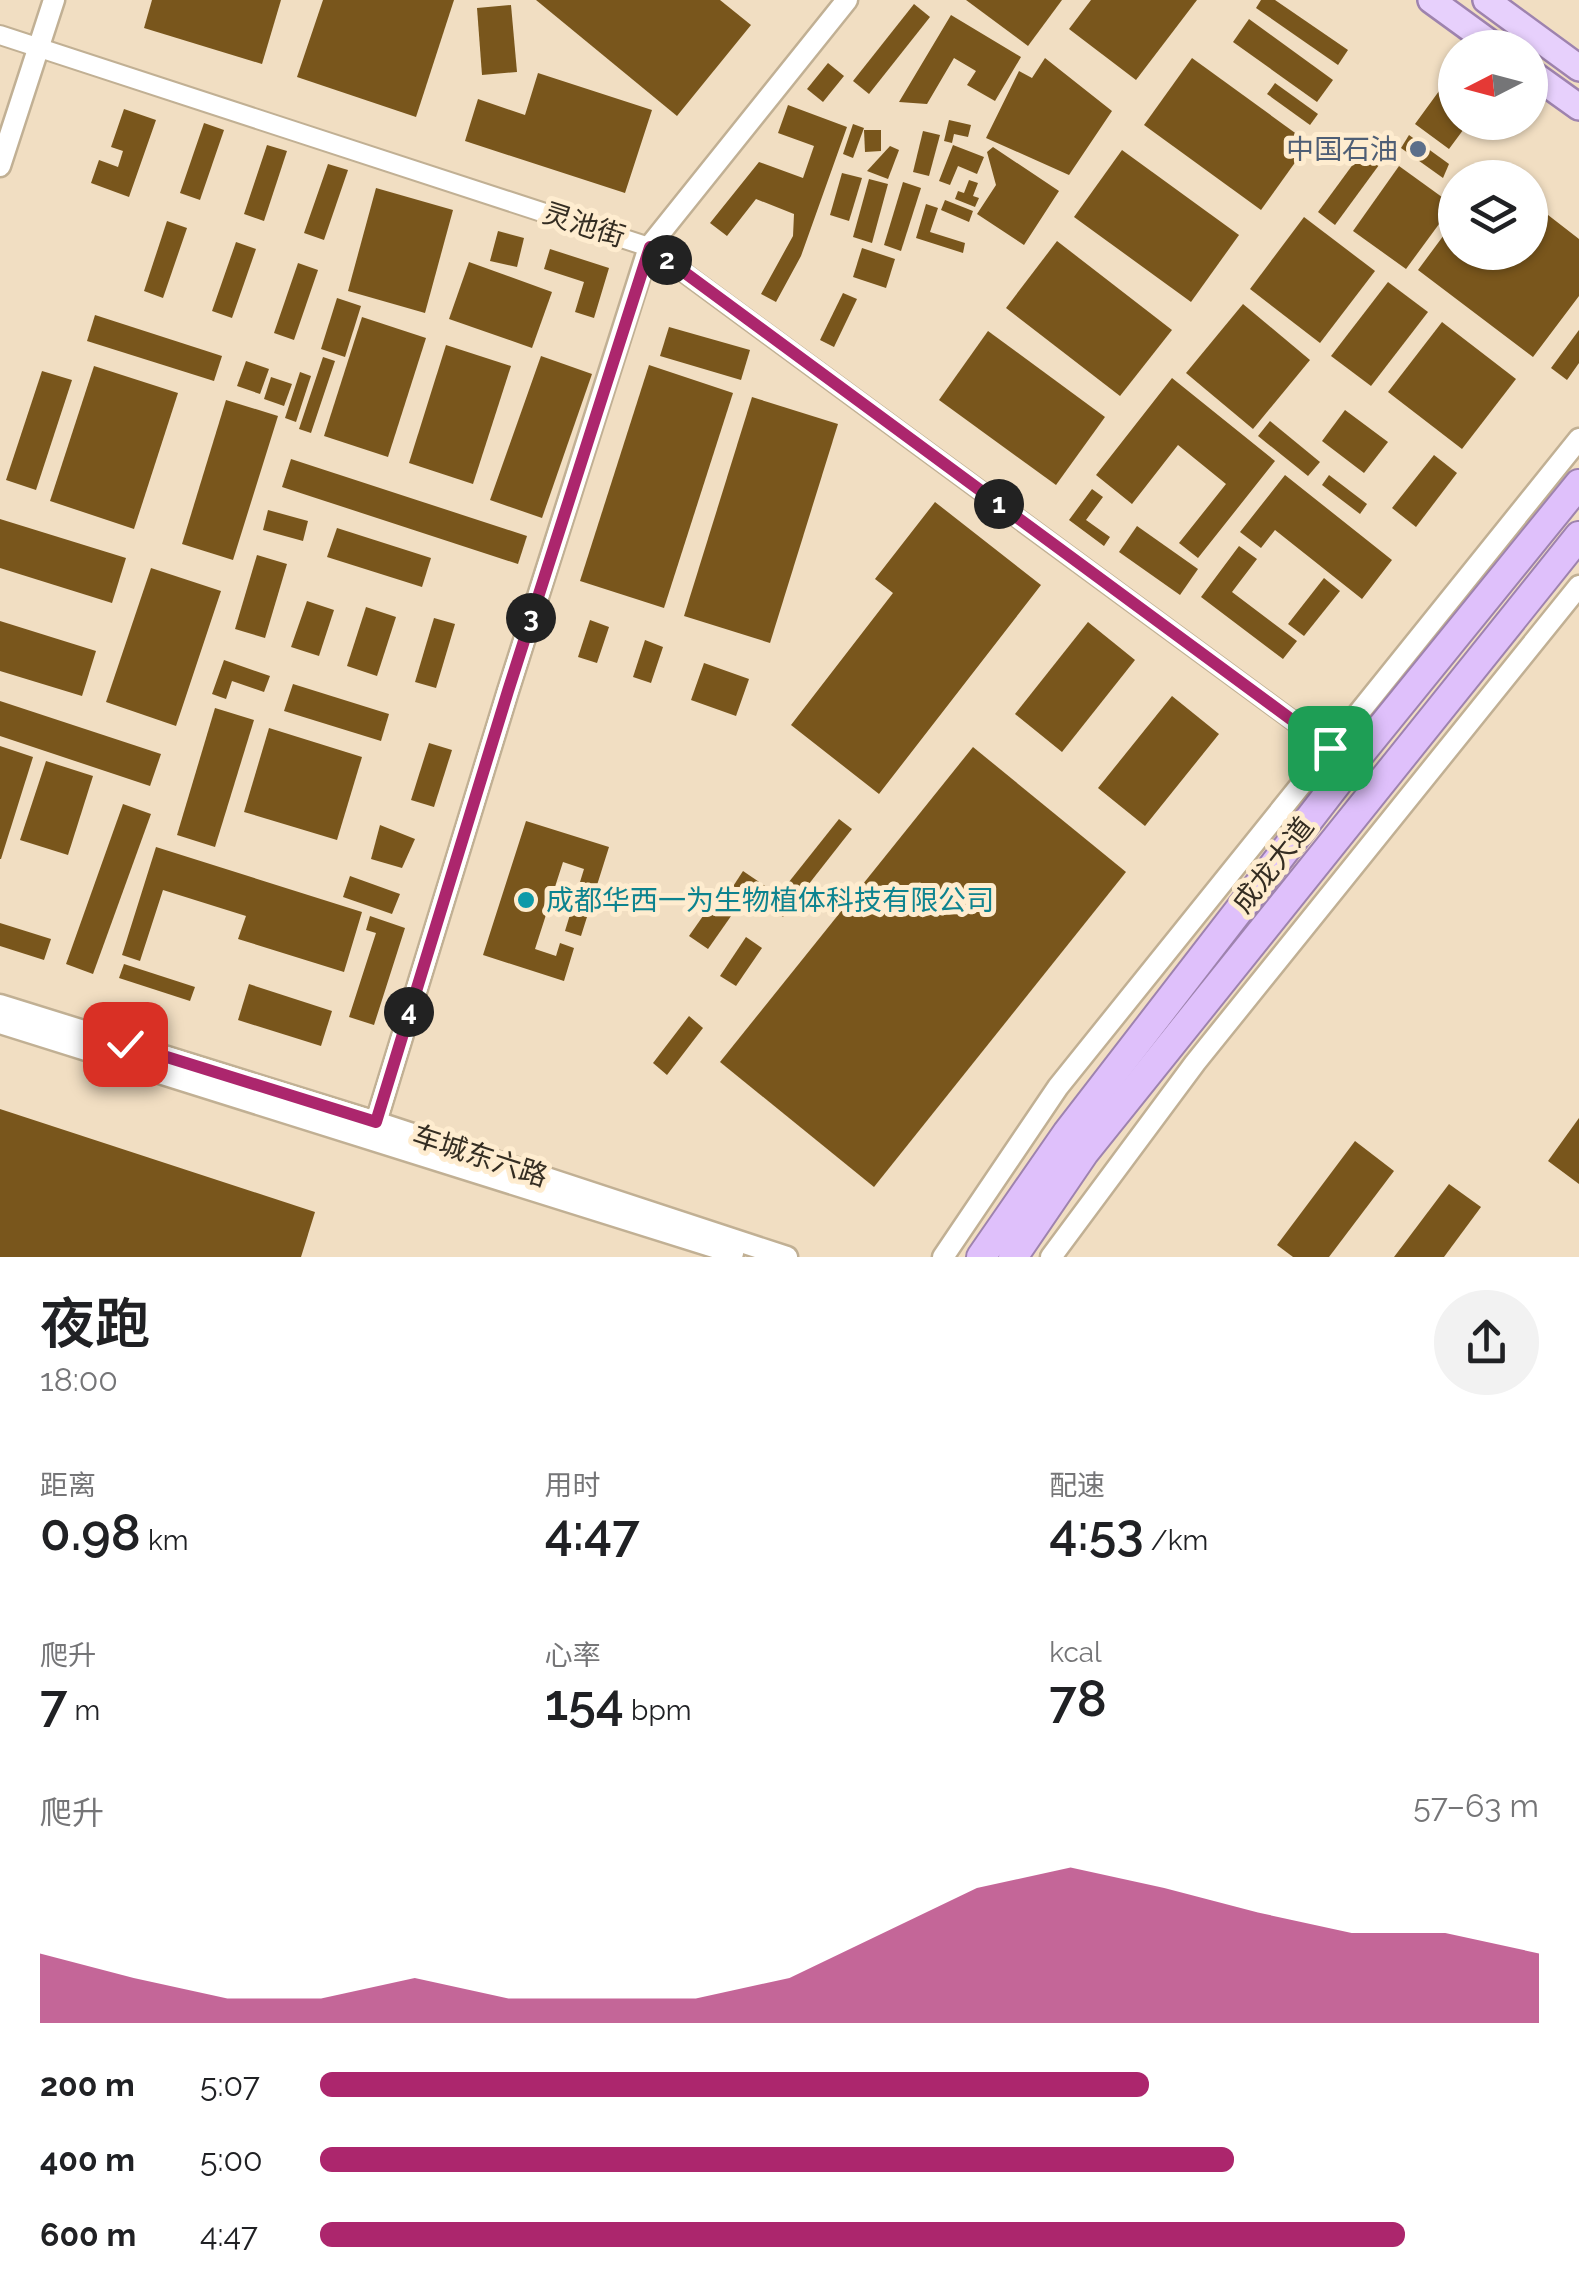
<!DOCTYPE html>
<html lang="zh">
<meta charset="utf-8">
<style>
:root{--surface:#fff;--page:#f2f2f2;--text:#202124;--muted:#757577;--accent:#ac266d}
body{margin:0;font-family:Raleway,"Noto Sans SC",sans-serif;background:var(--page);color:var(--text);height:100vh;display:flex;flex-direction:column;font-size:38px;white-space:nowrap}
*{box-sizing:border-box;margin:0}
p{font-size:32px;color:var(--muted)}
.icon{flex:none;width:55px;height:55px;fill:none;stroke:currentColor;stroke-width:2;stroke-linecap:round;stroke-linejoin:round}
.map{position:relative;height:1257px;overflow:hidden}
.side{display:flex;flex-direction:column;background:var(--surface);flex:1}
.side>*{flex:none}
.needle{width:65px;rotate:264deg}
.controls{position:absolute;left:1438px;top:30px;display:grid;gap:20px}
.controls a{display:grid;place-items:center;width:110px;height:110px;border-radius:50%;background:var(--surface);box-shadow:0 2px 8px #0004;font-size:50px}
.pin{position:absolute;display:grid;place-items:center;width:85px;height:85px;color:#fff;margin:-42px;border-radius:20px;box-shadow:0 5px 15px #0006}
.km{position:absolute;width:50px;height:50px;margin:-25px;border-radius:50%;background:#222;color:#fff;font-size:28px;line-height:50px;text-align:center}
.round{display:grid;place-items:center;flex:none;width:105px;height:105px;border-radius:52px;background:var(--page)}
.headline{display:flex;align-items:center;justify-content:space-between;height:170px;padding:0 40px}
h1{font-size:55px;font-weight:600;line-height:75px}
.metrics{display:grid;grid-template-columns:repeat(3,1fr);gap:15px;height:170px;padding:10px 40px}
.metrics div{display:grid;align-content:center}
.metrics b{font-size:50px;font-weight:600}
.metrics small{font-size:28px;font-weight:400}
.metrics p{font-size:28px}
.chart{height:280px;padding:20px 40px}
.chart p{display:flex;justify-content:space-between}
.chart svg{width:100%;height:180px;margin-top:10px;fill:var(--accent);opacity:.7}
ul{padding:0 40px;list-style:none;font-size:32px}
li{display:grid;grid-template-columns:160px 120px 1fr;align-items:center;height:75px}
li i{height:25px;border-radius:12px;background:var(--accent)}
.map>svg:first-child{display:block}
</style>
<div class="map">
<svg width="1579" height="1257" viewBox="0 0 1579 1257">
<rect width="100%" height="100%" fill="#f1dec2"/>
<g fill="#79561c">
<path d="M152 0H281L262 64 144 28Z"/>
<path d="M323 0H454L416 117 297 77Z"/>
<path d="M536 0H720L751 25 677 116Z"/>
<path d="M966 0H1062L1028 46Z"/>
<path d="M1091 0H1197L1136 80 1069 29Z"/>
<path d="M1261 0H1275L1348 50 1338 65 1256 8Z"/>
<path d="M914 4 930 17 869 94 853 81Z"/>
<path d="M511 5 517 72 482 75 477 8Z"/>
<path d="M951 15 1021 57 995 101 967 85 976 71 954 58 927 104 899 102Z"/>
<path d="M1249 19 1333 80 1317 102 1233 42Z"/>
<path d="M1045 58 1112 111 1069 175 986 138 1019 71 1032 78Z"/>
<path d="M1192 58 1309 143 1261 210 1144 125Z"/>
<path d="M828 63 844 76 823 102 807 89Z"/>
<path d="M538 73 652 110 625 193 465 141 478 99 525 115Z"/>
<path d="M1275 83 1318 114 1310 125 1267 94Z"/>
<path d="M1442 87 1455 97V122H1469L1449 149 1415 124Z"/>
<path d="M788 105 847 127 801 256 776 302 761 294 793 236 794 214 756 199 727 236 710 223 759 162 803 178 814 146 778 133Z"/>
<path d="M124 109 156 120 129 197 91 183 99 160 118 167 123 151 111 147Z"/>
<path d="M949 120 971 125 968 137 954 134 952 143 944 141Z"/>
<path d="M204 123 224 130 200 200 180 193Z"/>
<path d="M853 124 864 128 853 158 843 154Z"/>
<path d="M864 130H881V151L865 152Z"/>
<path d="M923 131 940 135 929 176 913 172Z"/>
<path d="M1409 135 1449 164 1443 178 1401 148Z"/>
<path d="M1373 137 1390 150 1335 225 1318 212Z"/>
<path d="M267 145 287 151 264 221 244 214Z"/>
<path d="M953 145 984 157 977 174 958 166 950 185 939 181Z"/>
<path d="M890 146 899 150 888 179 867 171Z"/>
<path d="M993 147 1059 191 1024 245 977 214 996 185 987 152Z"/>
<path d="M1122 150 1239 235 1191 302 1074 217Z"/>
<path d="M328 164 348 170 324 240 304 233Z"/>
<path d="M1399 166 1453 205 1406 269 1353 231Z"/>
<path d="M842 173 862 178 849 221 830 215Z"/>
<path d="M869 179 888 184 872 243 853 237Z"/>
<path d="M969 180 978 183 973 196 979 198 975 207 955 199 958 191 964 193Z"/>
<path d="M903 182 921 188 901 251 884 245Z"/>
<path d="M376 188 453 210 425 313 348 291Z"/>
<path d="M945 200 973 211 969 222 941 210Z"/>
<path d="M1530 201 1579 239V296L1533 357 1418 270 1455 220V252H1530Z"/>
<path d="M926 204 938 208 930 232 965 243 963 253 916 238Z"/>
<path d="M1304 217 1375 271 1320 343 1250 289Z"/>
<path d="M167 221 187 228 163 298 144 291Z"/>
<path d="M498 231 524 238 517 267 490 261Z"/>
<path d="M1057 241 1172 330 1120 396 1006 308Z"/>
<path d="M236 242 256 249 232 318 212 311Z"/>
<path d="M862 248 895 259 886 288 853 277Z"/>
<path d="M550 249 609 268 594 318 575 312 584 282 544 269Z"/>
<path d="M469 262 552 292 532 348 449 319Z"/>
<path d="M298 263 318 270 294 340 274 333Z"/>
<path d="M1388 282 1428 312 1371 386 1331 356Z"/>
<path d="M843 293 857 299 834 347 820 340Z"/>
<path d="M337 298 361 306 345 357 321 349Z"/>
<path d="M1243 304 1310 360 1253 429 1186 373Z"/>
<path d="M95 315 222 356 214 381 87 341Z"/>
<path d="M362 317 426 338 388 457 324 436Z"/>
<path d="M1442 322 1516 379 1462 449 1388 392Z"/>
<path d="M669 327 750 350 741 380 660 356Z"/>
<path d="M1579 330V363L1567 380 1551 368Z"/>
<path d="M988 331 1105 417 1056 485 939 400Z"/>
<path d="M446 345 511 366 473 484 409 463Z"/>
<path d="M541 356 592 374 542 518 490 500Z"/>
<path d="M323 357 335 361 311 433 299 429Z"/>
<path d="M246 361 269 369 260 394 237 386Z"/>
<path d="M649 365 733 393 664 608 580 581Z"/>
<path d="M94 366 178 393 134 529 50 501Z"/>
<path d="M42 371 72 380 36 490 6 480Z"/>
<path d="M300 372 311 376 296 422 285 418Z"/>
<path d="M271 377 292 384 284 406 264 399Z"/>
<path d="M1172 378 1275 461 1198 558 1179 543 1226 484 1178 445 1132 504 1096 475Z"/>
<path d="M752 397 838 424 770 643 684 616Z"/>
<path d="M226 400 278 416 233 560 182 544Z"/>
<path d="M1345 410 1388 442 1364 473 1322 441Z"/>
<path d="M1270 421 1320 462 1308 476 1258 436Z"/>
<path d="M1434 455 1457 473 1416 527 1392 508Z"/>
<path d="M291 459 527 536 518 564 282 487Z"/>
<path d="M1285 475 1392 560 1362 599 1275 530 1261 548 1240 532Z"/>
<path d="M1329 475 1367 504 1360 514 1322 485Z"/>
<path d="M1092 489 1103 497 1086 520 1110 537 1104 546 1069 520Z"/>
<path d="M935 502 1041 585 879 794 791 725 893 593 875 579Z"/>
<path d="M268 510 308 521 303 541 263 530Z"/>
<path d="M0 519 126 558 112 603 0 568Z"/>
<path d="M1137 526 1198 569 1180 595 1119 552Z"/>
<path d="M337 528 431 558 422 587 327 557Z"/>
<path d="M1239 546 1257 559 1232 592 1297 641 1283 659 1201 597Z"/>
<path d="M257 555 287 564 265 638 235 629Z"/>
<path d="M151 568 221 591 176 726 106 702Z"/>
<path d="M1324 578 1340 591 1304 636 1288 624Z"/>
<path d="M307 601 334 610 319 656 291 647Z"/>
<path d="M366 607 396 617 377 676 347 666Z"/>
<path d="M434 618 455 624 436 688 415 682Z"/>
<path d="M590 620 609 627 597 663 578 657Z"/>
<path d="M0 621 96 651 82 696 0 671Z"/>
<path d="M1088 622 1135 660 1062 752 1015 714Z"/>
<path d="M645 640 663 647 651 683 633 677Z"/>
<path d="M224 660 270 676 264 692 232 681 226 699 212 694Z"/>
<path d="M704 663 749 679 736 716 691 700Z"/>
<path d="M293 684 389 714 381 741 284 711Z"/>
<path d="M1172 696 1219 734 1145 826 1098 788Z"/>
<path d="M0 701 161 754 150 786 0 736Z"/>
<path d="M215 708 254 720 215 847 177 835Z"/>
<path d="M269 728 362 757 337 840 244 812Z"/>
<path d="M429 743 452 750 434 807 411 800Z"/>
<path d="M0 746 33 757 1 859H0Z"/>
<path d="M973 747 1126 872 874 1187 720 1062Z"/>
<path d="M46 761 93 776 68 855 20 840Z"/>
<path d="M123 804 151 814 93 974 66 964Z"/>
<path d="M839 819 852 829 783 917 769 907Z"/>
<path d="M526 821 609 847 581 936 565 931 584 869 563 862 535 949 556 956 560 943 574 948 564 981 483 955Z"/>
<path d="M380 825 415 839 402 868 371 859Z"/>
<path d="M156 847 362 912 344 972 238 939 246 916 163 890 140 961 122 955Z"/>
<path d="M743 871 765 886 754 903 732 888Z"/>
<path d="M350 876 400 894 392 914 343 897Z"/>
<path d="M717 896 736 909 708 949 689 936Z"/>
<path d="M370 916 405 928 374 1025 349 1017 376 933 366 930Z"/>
<path d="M0 923 51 939 44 960 0 946Z"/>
<path d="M746 937 762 948 736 986 720 976Z"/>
<path d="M124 964 195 987 190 1001 119 978Z"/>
<path d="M249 984 332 1011 321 1046 238 1020Z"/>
<path d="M689 1016 703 1028 667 1075 653 1063Z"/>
<path d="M0 1109 315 1212 301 1257H0Z"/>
<path d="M1579 1118V1184L1548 1161Z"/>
<path d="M1355 1141 1394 1171 1329 1257H1293L1277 1245Z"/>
<path d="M1449 1184 1481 1207 1444 1257H1394Z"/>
</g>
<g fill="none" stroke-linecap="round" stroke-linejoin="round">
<g stroke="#c1b094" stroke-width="22">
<path id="minor" d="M0 35 649 247 1330 748"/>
</g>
<g stroke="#c1b094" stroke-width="25">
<g id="tertiary">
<path d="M0 166 54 0"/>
<path d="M0 1005 376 1122 787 1257"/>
<path d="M0 1023 733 1253"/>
<path d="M376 1122 508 691 649 247 847 0"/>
<path d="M943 1257 1058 1087 1579 439"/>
<path d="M1051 1257 1195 1063 1579 586"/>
</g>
</g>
<g stroke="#9e83ae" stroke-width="30">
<g id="primary">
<path d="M1431 0 1497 48"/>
<path d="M1486 0 1579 68"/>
<path d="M1530 72 1579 107"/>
</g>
</g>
<g stroke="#9e83ae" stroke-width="32">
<g id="trunk">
<path d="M981 1257 1067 1133 1351 765 1579 484"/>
<path d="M1013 1257 1084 1153 1579 536"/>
</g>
</g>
<use href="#minor" stroke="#fff" stroke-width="18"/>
<use href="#tertiary" stroke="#fff" stroke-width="20"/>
<use href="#primary" stroke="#e7d0fc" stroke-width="25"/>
<use href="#trunk" stroke="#dfc0fb" stroke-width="28"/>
</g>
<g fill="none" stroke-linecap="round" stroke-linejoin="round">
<g stroke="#fff" stroke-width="20">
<path id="route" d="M125 1044 376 1122 508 691 650 247 1330 748"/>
</g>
<use href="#route" stroke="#ac266d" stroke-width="12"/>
</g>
<circle fill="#5c6f8a" stroke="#feeccf" stroke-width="4" cx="1418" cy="149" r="10"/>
<circle fill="#0f9aa8" stroke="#feeccf" stroke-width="4" cx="526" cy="900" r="10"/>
<g text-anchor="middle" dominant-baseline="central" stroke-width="10" stroke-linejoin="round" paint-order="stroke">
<g font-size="28" fill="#4e5e75" stroke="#feeccf" text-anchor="end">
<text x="1398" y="149">中国石油</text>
</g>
<g font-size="28" fill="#342d22" stroke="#feeccf">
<text transform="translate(584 225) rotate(18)">灵池街</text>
<text transform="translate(1273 865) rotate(-52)">成龙大道</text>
<text transform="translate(480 1156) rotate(18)">车城东六路</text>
</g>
<g font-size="28" fill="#0d838f" stroke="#feeccf" text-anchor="start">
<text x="546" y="900">成都华西一为生物植体科技有限公司</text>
</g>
</g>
</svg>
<div class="controls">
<a><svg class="needle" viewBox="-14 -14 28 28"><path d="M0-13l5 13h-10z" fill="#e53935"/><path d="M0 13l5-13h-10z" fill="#757577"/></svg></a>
<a><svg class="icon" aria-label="layers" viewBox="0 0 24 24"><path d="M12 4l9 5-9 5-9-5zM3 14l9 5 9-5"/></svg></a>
</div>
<div class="pin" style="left:1330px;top:748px;background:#1e9e55"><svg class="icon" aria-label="arrive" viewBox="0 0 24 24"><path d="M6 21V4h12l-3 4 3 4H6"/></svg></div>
<div class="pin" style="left:125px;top:1044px;background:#d93025"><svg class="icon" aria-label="check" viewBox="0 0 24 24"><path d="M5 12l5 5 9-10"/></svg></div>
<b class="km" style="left:999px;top:504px">1</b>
<b class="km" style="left:667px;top:260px">2</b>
<b class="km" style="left:531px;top:618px">3</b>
<b class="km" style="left:409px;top:1012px">4</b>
</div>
<section class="side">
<div class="headline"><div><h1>夜跑</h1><p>18:00</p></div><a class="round"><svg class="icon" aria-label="share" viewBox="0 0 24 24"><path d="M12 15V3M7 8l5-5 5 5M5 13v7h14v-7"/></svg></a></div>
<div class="metrics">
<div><p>距离</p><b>0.98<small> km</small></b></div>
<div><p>用时</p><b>4:47</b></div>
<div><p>配速</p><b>4:53<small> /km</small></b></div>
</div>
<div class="metrics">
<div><p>爬升</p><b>7<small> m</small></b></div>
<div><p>心率</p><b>154<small> bpm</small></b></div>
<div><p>kcal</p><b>78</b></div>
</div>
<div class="chart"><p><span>爬升</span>57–63 m</p>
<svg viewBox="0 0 160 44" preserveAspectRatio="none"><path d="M0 44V27L10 33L20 38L30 38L40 33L50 38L60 38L70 38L80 33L90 22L100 11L110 6L120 11L130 17L140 22L150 22L160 27V44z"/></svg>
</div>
<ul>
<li><b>200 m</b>5:07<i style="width:68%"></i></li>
<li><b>400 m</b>5:00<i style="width:75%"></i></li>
<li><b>600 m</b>4:47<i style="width:89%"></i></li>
</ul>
</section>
